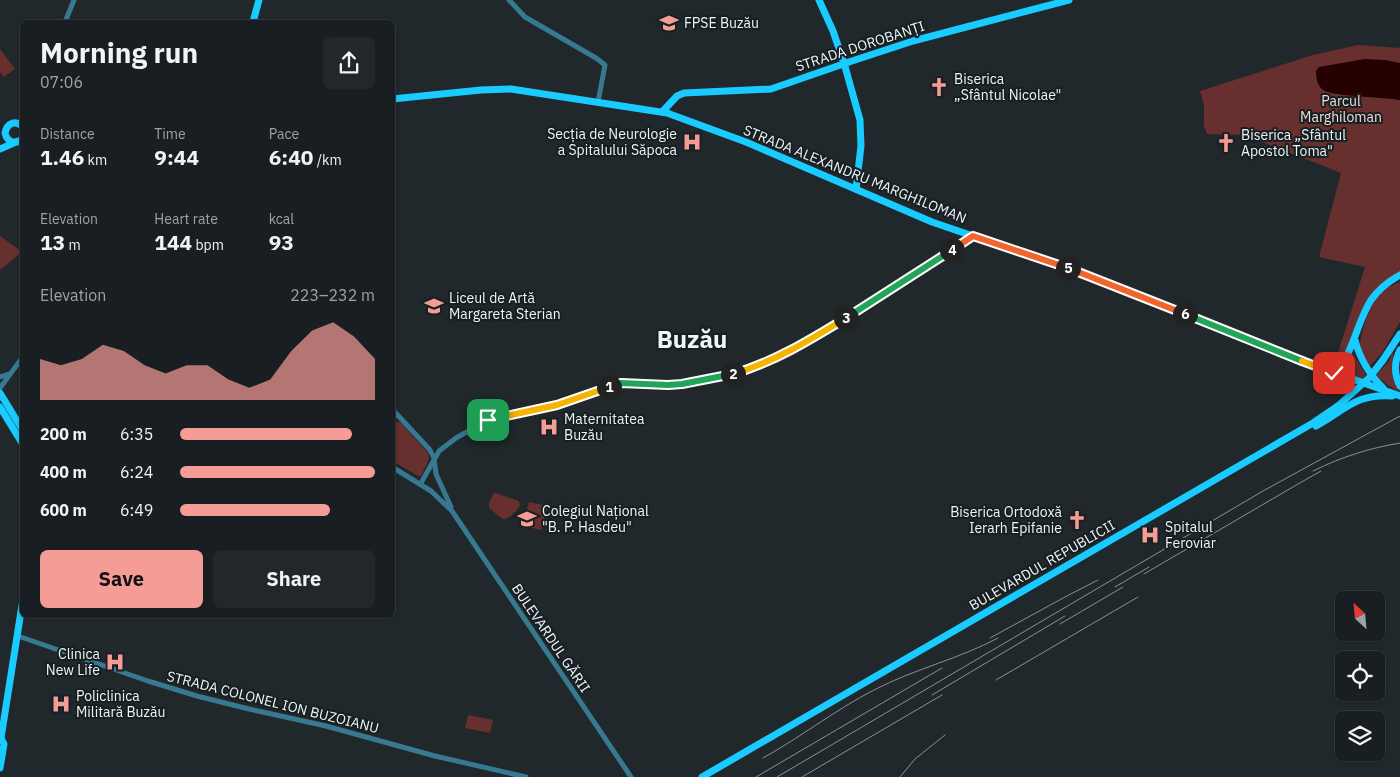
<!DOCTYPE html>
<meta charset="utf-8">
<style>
:root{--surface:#181e21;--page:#21272a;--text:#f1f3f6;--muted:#9fa2a5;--line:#363c3f;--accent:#f59c96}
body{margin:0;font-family:"IBM Plex Sans",sans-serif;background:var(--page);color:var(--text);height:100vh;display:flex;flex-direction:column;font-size:19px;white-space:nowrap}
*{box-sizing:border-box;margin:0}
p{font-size:16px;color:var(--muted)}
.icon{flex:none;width:28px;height:28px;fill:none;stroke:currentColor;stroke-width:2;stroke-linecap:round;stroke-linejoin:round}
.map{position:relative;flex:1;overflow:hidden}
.details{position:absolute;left:20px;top:20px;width:375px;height:598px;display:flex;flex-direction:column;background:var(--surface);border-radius:8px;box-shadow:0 1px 4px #0004,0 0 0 1px var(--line)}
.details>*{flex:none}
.needle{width:32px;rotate:334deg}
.controls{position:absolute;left:1335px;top:591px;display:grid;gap:10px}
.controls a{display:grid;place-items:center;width:50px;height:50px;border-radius:8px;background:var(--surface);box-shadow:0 1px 4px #0004,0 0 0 1px var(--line);font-size:25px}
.pin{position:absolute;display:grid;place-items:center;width:42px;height:42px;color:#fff;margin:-21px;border-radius:10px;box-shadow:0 2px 8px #0006}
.km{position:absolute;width:25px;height:25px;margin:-12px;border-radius:50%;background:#222;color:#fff;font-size:14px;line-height:25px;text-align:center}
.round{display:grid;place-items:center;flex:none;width:52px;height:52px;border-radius:8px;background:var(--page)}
.overview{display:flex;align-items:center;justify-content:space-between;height:85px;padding:0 20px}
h1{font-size:28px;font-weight:700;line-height:38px}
.figures{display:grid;grid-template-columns:repeat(3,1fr);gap:8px;height:85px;padding:5px 20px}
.figures div{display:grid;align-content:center}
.figures b{font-size:21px;font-weight:700}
.figures small{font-size:14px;font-weight:400}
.figures p{font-size:14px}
.chart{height:140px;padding:10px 20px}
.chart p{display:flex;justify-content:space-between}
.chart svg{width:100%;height:90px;margin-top:5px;fill:var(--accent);opacity:.7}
.button{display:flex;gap:10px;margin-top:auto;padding:10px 20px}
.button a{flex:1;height:58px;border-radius:8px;background:var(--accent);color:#111;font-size:20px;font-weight:700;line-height:58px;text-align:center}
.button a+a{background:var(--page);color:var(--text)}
ul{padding:0 20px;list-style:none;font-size:16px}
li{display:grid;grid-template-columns:80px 60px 1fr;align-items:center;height:38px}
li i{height:12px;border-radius:6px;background:var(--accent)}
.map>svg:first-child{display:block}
</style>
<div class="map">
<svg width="1400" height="777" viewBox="0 0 1400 777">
<rect width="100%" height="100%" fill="#20282c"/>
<g fill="#672f2d">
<path d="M1358 45 1400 48V275L1379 290 1346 350C1342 355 1339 365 1333 368H1332L1336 359 1365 267 1319 257 1341 173 1245 135 1207 134 1204 126V105L1200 91 1313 55Z"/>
<path d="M0 49 15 69 4 77 0 72Z"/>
<path d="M0 236 22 252 0 270Z"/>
<path d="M1400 282V322L1382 353 1370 366C1365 361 1361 353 1360 345 1360 339 1362 332 1364 326 1370 305 1378 289 1400 282Z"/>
<path d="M1395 348 1393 351 1397 385 1400 392 1387 385 1376 375 1389 361 1393 349Z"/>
<path d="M1353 353 1366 375 1362 379 1343 372 1342 371 1349 363Z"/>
<path d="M397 422H400L428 453 429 459 421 476H418L393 461V427Z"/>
<path d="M495 493 519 501 520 505C519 509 509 519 504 519 501 519 492 510 489 508V503L493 494Z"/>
<path d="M529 502 548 506 541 530 524 526 523 524Z"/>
<path d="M468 715 493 720 490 733 465 728Z"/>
</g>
<path fill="#250102" d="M1365 59 1385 60 1400 63V100C1385 97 1330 97 1322 89 1317 85 1316 77 1316 71L1319 67Z"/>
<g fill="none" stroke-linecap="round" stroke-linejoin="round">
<g stroke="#377991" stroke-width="5">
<path d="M509 0 525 17 596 58 605 65 598 102"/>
<path d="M65 22 74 0"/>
<path d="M0 377 9 374"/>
<path d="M0 388 22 358"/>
<path d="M392 409 430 450 434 458 436 474 451 507"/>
<path d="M392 467 431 491 452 511 631 777"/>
<path d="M421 483 439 451 456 438 488 420 557 405 621 383 668 385 682 384 732 374 774 359 795 349 869 304 936 261 973 235"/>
<path d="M18 636 148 681 197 696 249 709 326 726 435 756 526 777"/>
</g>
<g stroke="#19cbfe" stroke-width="7">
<path d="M819 0 833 31 844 63 860 120 861 146 856 189"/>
<path d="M253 22 259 0"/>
<path d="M392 99 481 90 511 89 667 113 746 142 932 222 1075 271 1297 359 1400 396"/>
<path d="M663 111 677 96 684 93 771 89 852 61 913 41 1069 0"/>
<path d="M22 126C15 120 7 123 5 133 7 142 15 145 22 139"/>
<path d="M0 149 16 142"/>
<path d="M1355 340C1360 360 1369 374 1383 388"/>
<path d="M1400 350C1394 362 1394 374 1400 386"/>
<path d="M1383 360 1400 334"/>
<path d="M1335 373C1354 352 1356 324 1371 300 1378 290 1389 281 1400 275"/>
<path d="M0 393 22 429"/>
<path d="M0 407 22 443"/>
<path d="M1316 426C1345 410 1357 393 1392 396"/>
<path d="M1 738 22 605"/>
<path d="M0 739 1 738 4 744 0 768"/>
<path d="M702 777 1313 423 1338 406"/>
</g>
<g stroke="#899093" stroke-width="1">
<path d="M1313 471C1341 457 1370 448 1400 443"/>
<path d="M1144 574 1298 484 1321 471"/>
<path d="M1115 587 1149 567"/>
<path d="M1060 624 1123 587"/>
<path d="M990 638 1065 597 1098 580"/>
<path d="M996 680 1138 597"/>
<path d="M932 695 1065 616"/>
<path d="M763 758C801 737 835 710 874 690 914 669 959 659 998 638"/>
<path d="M756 777 942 668"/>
<path d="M777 777 1263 491 1400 416"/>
<path d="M802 777 942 695"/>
<path d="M900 777 915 759 945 735"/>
</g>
<path stroke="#19cbfe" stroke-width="7" d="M1338 406 1369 378 1383 360"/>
</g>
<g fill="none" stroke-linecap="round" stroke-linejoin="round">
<g stroke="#fff" stroke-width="10">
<path id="split-1" d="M488 420 557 405 609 387"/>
</g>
<g stroke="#fff" stroke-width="10">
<path id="split-2" d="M609 387 621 383 668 385 682 384 733 374"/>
</g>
<g stroke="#fff" stroke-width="10">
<path id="split-3" d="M733 374C774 362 810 340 846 318"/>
</g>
<g stroke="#fff" stroke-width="10">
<path id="split-4" d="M846 318 952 250"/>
</g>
<g stroke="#fff" stroke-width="10">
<path id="split-5" d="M952 250 973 236 1068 268"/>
</g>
<g stroke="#fff" stroke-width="10">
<path id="split-6" d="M1068 268 1185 314"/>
</g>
<g stroke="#fff" stroke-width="10">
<path id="split-7" d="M1185 314 1302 361"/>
</g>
<g stroke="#fff" stroke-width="10">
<path id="split-8" d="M1302 361 1334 373"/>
</g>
<use href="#split-1" stroke="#f5b400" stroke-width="6"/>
<use href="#split-2" stroke="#22a559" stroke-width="6"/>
<use href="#split-3" stroke="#f5b400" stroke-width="6"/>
<use href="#split-4" stroke="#22a559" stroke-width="6"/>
<use href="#split-5" stroke="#f0652b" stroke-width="6"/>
<use href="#split-6" stroke="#f0652b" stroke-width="6"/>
<use href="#split-7" stroke="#22a559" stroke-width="6"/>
<use href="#split-8" stroke="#f5b400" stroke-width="6"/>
</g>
<defs>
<g id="university-bare" transform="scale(1.5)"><path d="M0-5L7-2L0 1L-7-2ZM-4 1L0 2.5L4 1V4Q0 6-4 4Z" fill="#f59c96" stroke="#171f22" stroke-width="2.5" paint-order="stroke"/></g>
<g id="church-bare" transform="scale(1.5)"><path d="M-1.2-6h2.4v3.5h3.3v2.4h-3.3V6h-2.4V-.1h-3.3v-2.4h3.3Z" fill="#f59c96" stroke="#171f22" stroke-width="2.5" paint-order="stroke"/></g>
<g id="hospital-bare" transform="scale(1.5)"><path d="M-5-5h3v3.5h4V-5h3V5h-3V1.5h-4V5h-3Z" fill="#f59c96" stroke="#171f22" stroke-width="2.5" paint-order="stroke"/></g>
</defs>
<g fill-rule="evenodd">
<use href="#university-bare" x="669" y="23"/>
<use href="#church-bare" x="939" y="87"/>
<use href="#hospital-bare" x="692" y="142"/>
<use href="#church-bare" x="1226" y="143"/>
<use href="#university-bare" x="434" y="306"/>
<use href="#hospital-bare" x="549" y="427"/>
<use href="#university-bare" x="527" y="519"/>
<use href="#church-bare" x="1077" y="520"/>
<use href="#hospital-bare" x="1150" y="535"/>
<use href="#hospital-bare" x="115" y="662"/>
<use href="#hospital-bare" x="61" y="704"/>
</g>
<g text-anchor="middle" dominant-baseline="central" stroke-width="4" stroke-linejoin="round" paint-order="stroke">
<g font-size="14" fill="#eff5f7" stroke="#171f22" text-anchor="start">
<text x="684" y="23">FPSE Buzău</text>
<text x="954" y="79">Biserica<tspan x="954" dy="16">„Sfântul Nicolae"</tspan></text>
<text x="677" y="134" text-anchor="end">Secția de Neurologie<tspan x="677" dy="16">a Spitalului Săpoca</tspan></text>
<text x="1241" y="135">Biserica „Sfântul<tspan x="1241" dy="16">Apostol Toma"</tspan></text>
<text x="449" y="298">Liceul de Artă<tspan x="449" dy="16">Margareta Sterian</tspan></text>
<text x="564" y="419">Maternitatea<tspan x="564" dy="16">Buzău</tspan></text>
<text x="542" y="511">Colegiul Național<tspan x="542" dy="16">"B. P. Hasdeu"</tspan></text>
<text x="1062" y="512" text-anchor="end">Biserica Ortodoxă<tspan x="1062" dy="16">Ierarh Epifanie</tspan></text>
<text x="1165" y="527">Spitalul<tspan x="1165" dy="16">Feroviar</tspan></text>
<text x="100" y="654" text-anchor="end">Clinica<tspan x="100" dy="16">New Life</tspan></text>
<text x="76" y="696">Policlinica<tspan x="76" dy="16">Militară Buzău</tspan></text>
</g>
<g font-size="14" fill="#eff5f7" stroke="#171f22">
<text transform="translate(860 46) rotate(-18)">STRADA DOROBANȚI</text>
<text transform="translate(855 174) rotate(22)">STRADA ALEXANDRU MARGHILOMAN</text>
<text transform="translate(1042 565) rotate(-30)">BULEVARDUL REPUBLICII</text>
<text transform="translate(551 638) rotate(56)">BULEVARDUL GĂRII</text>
<text transform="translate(273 702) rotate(14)">STRADA COLONEL ION BUZOIANU</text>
</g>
<g font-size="14" fill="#f4dbd9" stroke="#171f22">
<text x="1341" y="101">Parcul<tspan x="1341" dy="16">Marghiloman</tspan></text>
</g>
<g font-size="24" font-weight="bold" fill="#eff5f7" stroke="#171f22">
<text x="692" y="339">Buzău</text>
</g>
</g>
</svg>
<div class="controls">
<a><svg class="needle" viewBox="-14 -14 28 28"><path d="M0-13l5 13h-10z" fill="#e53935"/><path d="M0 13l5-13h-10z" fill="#9fa2a5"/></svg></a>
<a><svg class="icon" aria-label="locate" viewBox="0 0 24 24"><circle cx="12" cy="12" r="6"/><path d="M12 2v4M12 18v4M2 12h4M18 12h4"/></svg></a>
<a><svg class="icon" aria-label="layers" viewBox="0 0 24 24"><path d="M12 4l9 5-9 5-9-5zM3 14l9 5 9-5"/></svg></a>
</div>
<div class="pin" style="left:488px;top:420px;background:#1e9e55"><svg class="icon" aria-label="arrive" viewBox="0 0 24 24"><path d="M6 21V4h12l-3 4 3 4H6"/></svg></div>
<div class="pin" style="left:1334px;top:373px;background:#d93025"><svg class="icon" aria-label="check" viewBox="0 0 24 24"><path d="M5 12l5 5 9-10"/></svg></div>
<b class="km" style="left:609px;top:387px">1</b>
<b class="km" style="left:733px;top:374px">2</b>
<b class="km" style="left:846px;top:318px">3</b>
<b class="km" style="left:952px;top:250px">4</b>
<b class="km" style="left:1068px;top:268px">5</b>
<b class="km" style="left:1185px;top:314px">6</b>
<section class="details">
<div class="overview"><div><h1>Morning run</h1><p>07:06</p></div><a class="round"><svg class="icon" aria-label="share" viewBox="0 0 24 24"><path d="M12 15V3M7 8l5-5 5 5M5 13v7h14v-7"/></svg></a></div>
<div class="figures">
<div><p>Distance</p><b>1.46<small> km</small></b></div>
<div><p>Time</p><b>9:44</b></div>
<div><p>Pace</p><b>6:40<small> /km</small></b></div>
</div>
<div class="figures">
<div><p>Elevation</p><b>13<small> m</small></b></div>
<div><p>Heart rate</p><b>144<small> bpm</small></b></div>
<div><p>kcal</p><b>93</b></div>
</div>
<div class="chart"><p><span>Elevation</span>223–232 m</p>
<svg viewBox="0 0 160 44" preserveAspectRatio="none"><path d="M0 44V24L10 27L20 24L30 17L40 20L50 27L60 31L70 27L80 27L90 34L100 38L110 34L120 20L130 10L140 6L150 13L160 24V44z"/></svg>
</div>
<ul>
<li><b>200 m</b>6:35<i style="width:88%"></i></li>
<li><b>400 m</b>6:24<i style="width:100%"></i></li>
<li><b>600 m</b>6:49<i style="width:77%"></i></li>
</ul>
<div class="button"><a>Save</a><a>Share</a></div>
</section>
</div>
